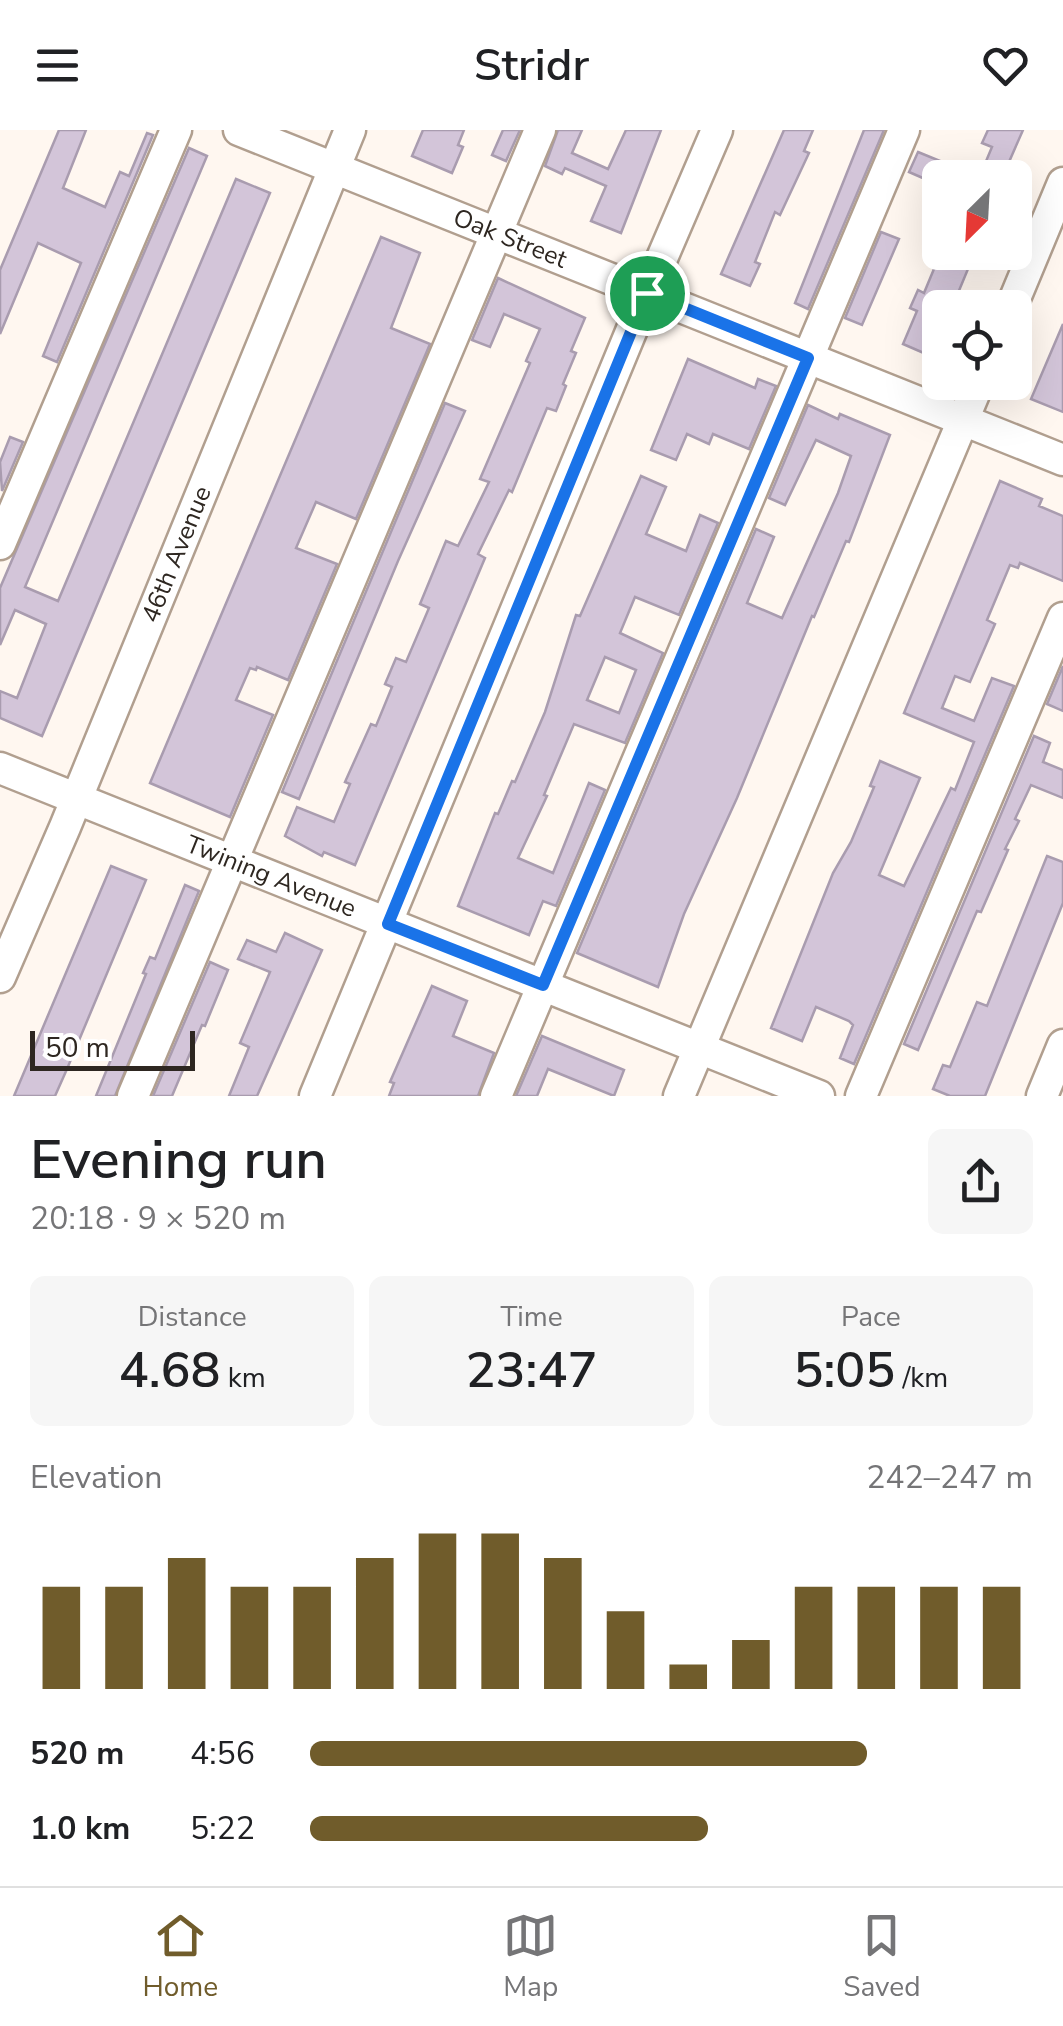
<!DOCTYPE html>
<meta charset="utf-8">
<style>
:root{--surface:#fff;--page:#f6f6f6;--text:#202124;--muted:#757577;--line:#e0e0e0;--accent:#705c2b}
body{margin:0;font-family:"Nunito Sans",sans-serif;background:var(--page);color:var(--text);height:100vh;display:flex;flex-direction:column;font-size:38px;white-space:nowrap}
*{box-sizing:border-box;margin:0}
p{font-size:32px;color:var(--muted)}
.icon{flex:none;width:55px;height:55px;fill:none;stroke:currentColor;stroke-width:2;stroke-linecap:round;stroke-linejoin:round}
.map{position:relative;height:966px;overflow:hidden}
.drawer{display:flex;flex-direction:column;background:var(--surface);flex:1}
.drawer>*{flex:none}
.needle{width:65px;rotate:204deg}
.controls{position:absolute;left:922px;top:30px;display:grid;gap:20px}
.controls a{display:grid;place-items:center;width:110px;height:110px;border-radius:15px;background:var(--surface);box-shadow:0 10px 40px #0002;font-size:50px}
.scale{position:absolute;left:30px;bottom:25px;width:165px;box-sizing:border-box;padding-left:10px;border:5px solid #2e2721;border-top:0;font-size:28px;line-height:35px;white-space:nowrap;color:#2e2721;-webkit-text-stroke:8px #fff;paint-order:stroke}
.pin{position:absolute;display:grid;place-items:center;width:85px;height:85px;color:#fff;margin:-42px;border:5px solid #fff;border-radius:50%;box-shadow:0 2px 10px #0007}
.round{display:grid;place-items:center;flex:none;width:105px;height:105px;border-radius:15px;background:var(--page)}
.head{display:flex;align-items:center;justify-content:space-between;height:170px;padding:0 30px}
h1{font-size:55px;font-weight:600;line-height:75px}
.metrics{display:grid;grid-template-columns:repeat(3,1fr);gap:15px;height:170px;padding:10px 30px}
.metrics div{display:grid;align-content:center;border-radius:15px;background:var(--page);text-align:center}
.metrics b{font-size:50px;font-weight:600}
.metrics small{font-size:28px;font-weight:400}
.metrics p{font-size:28px}
.chart{height:280px;padding:20px 30px}
.chart p{display:flex;justify-content:space-between}
.chart svg{width:100%;height:180px;margin-top:10px;stroke:var(--accent);stroke-width:6}
ul{padding:0 30px;list-style:none;font-size:32px}
li{display:grid;grid-template-columns:160px 120px 1fr;align-items:center;height:75px}
li i{height:25px;border-radius:12px;background:var(--accent)}
header{display:flex;justify-content:space-between;align-items:center;height:130px;padding:0 30px;background:var(--surface);font-size:45px;font-weight:600}
.menu{display:flex;justify-content:space-around;align-items:center;height:140px;border-top:2px solid var(--line);background:var(--surface);font-size:28px;color:var(--muted)}
.menu a{display:grid;justify-items:center;gap:5px}
.menu .on{color:var(--accent)}
.map>svg:first-child{display:block}
</style>
<header><svg class="icon" aria-label="menu" viewBox="0 0 24 24"><path d="M4 6h16M4 12h16M4 18h16"/></svg>Stridr<svg class="icon" aria-label="heart" viewBox="0 0 24 24"><path d="M12 20l-8-8c-3-5 5-10 8-4 3-6 11-1 8 4z"/></svg></header>
<div class="map">
<svg width="1063" height="966" viewBox="0 0 1063 966">
<rect width="100%" height="100%" fill="#fff7f0"/>
<g fill="#d3c5d9" stroke="#a99caf" stroke-width="2.5" fill-rule="evenodd">
<path d="M59 0H86L63 58 105 77 120 42 129 46 147 3 153 5 57 232 43 226 81 133 38 113 0 204V140Z"/>
<path d="M423 0H464L458 15 463 17 452 43 412 26Z"/>
<path d="M503 0H520L506 31 492 25Z"/>
<path d="M558 0H582L572 23 608 39 626 0H661L621 103 591 91 606 56 565 38 562 44 545 36Z"/>
<path d="M784 0H813L804 21 809 23 780 85 775 82 755 132 760 134 750 156 721 144Z"/>
<path d="M864 0H884L808 179 795 173Z"/>
<path d="M988 0H1023L1002 48H979L992 17 982 13Z"/>
<path d="M189 18 207 26 25 457 58 471 236 49 270 63 42 606 0 588V561L17 568 46 494 15 480 0 515V458Z"/>
<path d="M918 22 940 31 932 52 909 42Z"/>
<path d="M881 102 899 109 862 195 845 188Z"/>
<path d="M381 107 420 123 391 198 430 214 356 389 316 372 296 418 337 434 288 550 257 537 256 540 250 538 236 570 273 585 230 687 150 653Z"/>
<path d="M941 122H975L958 163 963 165 958 178H940V210L933 227 903 214 917 181 910 178 918 160 924 163Z"/>
<path d="M498 148 585 188 571 221 576 223 563 254 566 256 556 281 547 278 512 362 509 360 478 424 485 428 355 735 324 722 322 726 285 706 297 677 334 692 350 654 345 652 371 594 376 596 392 557 385 554 396 528 406 532 429 478 420 474 446 411 458 416 489 352 480 349 530 233 526 231 540 199 504 184 490 217 472 210Z"/>
<path d="M1063 194V282L1031 269Z"/>
<path d="M688 229 755 258 758 249 776 256 749 319 713 304 709 314 687 304 676 330 651 320Z"/>
<path d="M445 273 465 281 398 431 299 669 282 662Z"/>
<path d="M808 275 838 289 840 284 890 305 849 412 846 411 814 487 812 486 737 668 684 784 658 857 577 823 756 399 774 407 747 473 782 488 838 363 851 326 816 310 785 375 769 368Z"/>
<path d="M10 307 23 312 2 361 0 332Z"/>
<path d="M641 346 666 357 646 404 686 421 700 385 718 393 679 485 635 467 620 503 663 523 625 613 574 594 544 665 547 666 518 728 553 743 589 653 605 660 556 776 543 771 529 805 458 776 495 683 498 684 512 651 515 652 545 582 576 485 580 486ZM605 527 636 540 619 583 587 570Z"/>
<path d="M1000 351 1042 369 1039 376 1063 386V451L1020 433 1018 438 1010 435 987 490 995 494 970 552 955 546 942 578 974 591 992 548 1014 556 854 934 840 928 853 895 849 891 816 877 802 911 771 898 833 743 851 712 874 657 870 656 880 631 920 648 879 745 904 756 951 658 955 660 974 612 904 583Z"/>
<path d="M1063 536V581L1047 574Z"/>
<path d="M1034 606 1050 613 1043 632 1063 640V668L1031 655 1015 689 1019 691 1005 719 1008 720 981 782 977 781 918 920 904 914Z"/>
<path d="M1047 726 1063 732V773L985 966H950L933 959 943 935 950 937 977 872 987 876Z"/>
<path d="M111 736 146 750 67 939 55 966H14Z"/>
<path d="M185 755 199 761 115 966H96L146 844 143 843 150 827 155 829Z"/>
<path d="M285 803 322 820 257 966H229L249 917 240 913 270 842 238 829 247 810 276 822Z"/>
<path d="M210 832 228 840 209 886 205 896 202 895 172 966H153Z"/>
<path d="M432 856 467 871 453 906 494 923 478 966H389L394 953 390 952Z"/>
<path d="M542 906 624 940 614 966 548 939 537 966H516Z"/>
</g>
<g fill="none" stroke-linecap="round" stroke-linejoin="round">
<g stroke="#b19f8f" stroke-width="35">
<g id="minor">
<path id="s1" d="M239 0 1063 330"/>
<path d="M1011 178 1063 53"/>
<path d="M0 414 176 0"/>
<path id="s2" d="M0 638 819 966"/>
<path id="s3" d="M0 847 65 697 350 0"/>
<path d="M133 966 540 0"/>
<path d="M315 966 647 163 717 0"/>
<path d="M496 966 904 0"/>
<path d="M679 966 979 252"/>
<path d="M861 966 1063 488"/>
<path d="M1042 966 1063 915"/>
</g>
</g>
<use href="#minor" stroke="#fff" stroke-width="30"/>
</g>
<g fill="none" stroke-linecap="round" stroke-linejoin="round">
<g stroke="#fff" stroke-width="20">
<path id="route" d="M647 163 808 228 543 855 388 794Z"/>
</g>
<use href="#route" stroke="#1a73e8" stroke-width="12"/>
</g>
<g text-anchor="middle" dominant-baseline="central" stroke-width="10" stroke-linejoin="round" paint-order="stroke">
<g font-size="25" fill="#2e2721" stroke="#fff">
<text stroke="none"><textPath href="#s1" startOffset="292">Oak Street</textPath></text>
<text stroke="none"><textPath href="#s3" startOffset="458">46th Avenue</textPath></text>
<text stroke="none"><textPath href="#s2" startOffset="292">Twining Avenue</textPath></text>
</g>
</g>
</svg>
<div class="controls">
<a><svg class="needle" viewBox="-14 -14 28 28"><path d="M0-13l5 13h-10z" fill="#e53935"/><path d="M0 13l5-13h-10z" fill="#757577"/></svg></a>
<a><svg class="icon" aria-label="locate" viewBox="0 0 24 24"><circle cx="12" cy="12" r="6"/><path d="M12 2v4M12 18v4M2 12h4M18 12h4"/></svg></a>
</div>
<div class="scale">50 m</div>
<div class="pin" style="left:647px;top:163px;background:#1e9e55"><svg class="icon" aria-label="arrive" viewBox="0 0 24 24"><path d="M6 21V4h12l-3 4 3 4H6"/></svg></div>
</div>
<section class="drawer">
<div class="head"><div><h1>Evening run</h1><p>20:18 · 9 × 520 m</p></div><a class="round"><svg class="icon" aria-label="share" viewBox="0 0 24 24"><path d="M12 15V3M7 8l5-5 5 5M5 13v7h14v-7"/></svg></a></div>
<div class="metrics">
<div><p>Distance</p><b>4.68<small> km</small></b></div>
<div><p>Time</p><b>23:47</b></div>
<div><p>Pace</p><b>5:05<small> /km</small></b></div>
</div>
<div class="chart"><p><span>Elevation</span>242–247 m</p>
<svg viewBox="0 0 160 44" preserveAspectRatio="none"><path d="M5 44V19M15 44V19M25 44V12M35 44V19M45 44V19M55 44V12M65 44V6M75 44V6M85 44V12M95 44V25M105 44V38M115 44V32M125 44V19M135 44V19M145 44V19M155 44V19"/></svg>
</div>
<ul>
<li><b>520 m</b>4:56<i style="width:77%"></i></li>
<li><b>1.0 km</b>5:22<i style="width:55%"></i></li>
</ul>
</section>
<nav class="menu">
<a class="on"><svg class="icon" aria-label="home" viewBox="0 0 24 24"><path d="M3 11l9-7 9 7M6 9v11h12V9"/></svg>Home</a>
<a><svg class="icon" aria-label="map" viewBox="0 0 24 24"><path d="M3 6l6-2 6 2 6-2v14l-6 2-6-2-6 2zM9 4v14M15 6v14"/></svg>Map</a>
<a><svg class="icon" aria-label="saved" viewBox="0 0 24 24"><path d="M7 4h10v16l-5-4-5 4z"/></svg>Saved</a>
</nav>
